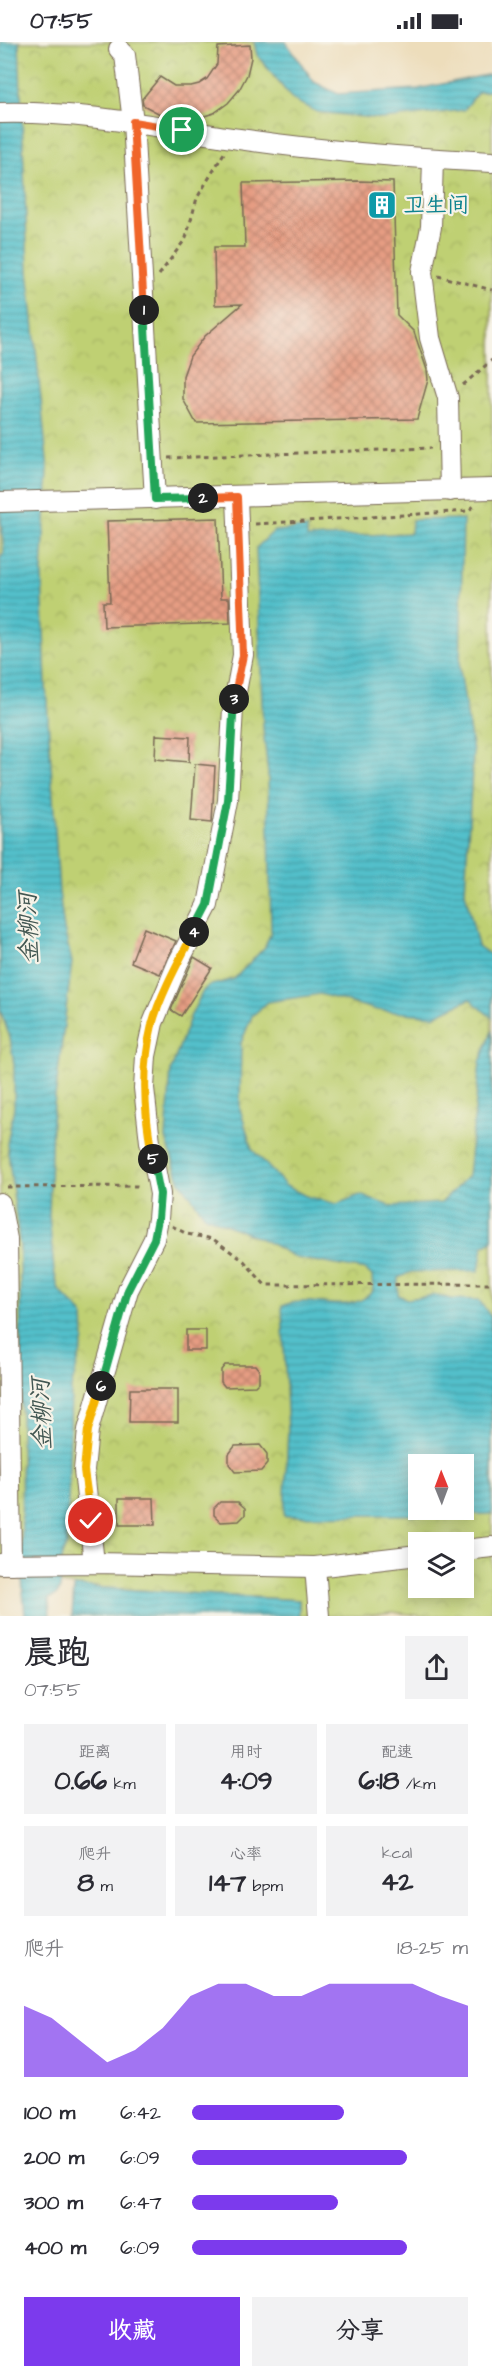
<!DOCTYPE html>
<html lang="zh">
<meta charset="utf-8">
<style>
:root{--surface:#fff;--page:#f2f2f3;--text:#2b2b33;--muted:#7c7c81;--accent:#7c3aed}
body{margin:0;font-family:"Architects Daughter","LXGW WenKai TC",sans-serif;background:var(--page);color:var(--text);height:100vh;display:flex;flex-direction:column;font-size:22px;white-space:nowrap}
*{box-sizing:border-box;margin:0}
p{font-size:20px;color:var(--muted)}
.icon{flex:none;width:33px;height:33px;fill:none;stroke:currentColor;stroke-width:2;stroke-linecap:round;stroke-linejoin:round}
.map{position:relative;height:1574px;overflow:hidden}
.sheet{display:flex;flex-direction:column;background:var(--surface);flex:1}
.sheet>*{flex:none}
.needle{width:39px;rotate:359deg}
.fabs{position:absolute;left:408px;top:1412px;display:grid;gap:12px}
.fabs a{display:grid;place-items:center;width:66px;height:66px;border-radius:0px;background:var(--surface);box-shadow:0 3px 15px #0003;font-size:30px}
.pin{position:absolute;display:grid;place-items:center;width:51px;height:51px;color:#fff;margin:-26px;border:3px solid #fff;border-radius:50%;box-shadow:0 2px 6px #0007}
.km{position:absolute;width:30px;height:30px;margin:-15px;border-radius:50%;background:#222;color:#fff;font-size:16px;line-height:30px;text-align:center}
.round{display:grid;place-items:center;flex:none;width:63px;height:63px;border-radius:0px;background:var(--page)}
.overview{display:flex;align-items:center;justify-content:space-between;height:102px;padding:0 24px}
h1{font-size:33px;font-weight:800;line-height:45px}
.stats{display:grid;grid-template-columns:repeat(3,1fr);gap:9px;height:102px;padding:6px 24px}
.stats div{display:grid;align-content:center;border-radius:0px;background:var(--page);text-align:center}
.stats b{font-size:26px;font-weight:800}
.stats small{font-size:16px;font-weight:400}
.stats p{font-size:16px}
.chart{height:168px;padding:12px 24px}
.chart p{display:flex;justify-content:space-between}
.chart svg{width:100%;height:108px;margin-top:6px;fill:var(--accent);opacity:.7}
.cta{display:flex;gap:12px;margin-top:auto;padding:12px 24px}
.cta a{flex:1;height:69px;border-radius:0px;background:var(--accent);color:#fff;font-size:24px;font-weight:800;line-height:69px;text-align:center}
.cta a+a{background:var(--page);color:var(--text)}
ul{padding:0 24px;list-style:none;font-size:20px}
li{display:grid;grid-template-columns:96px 72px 1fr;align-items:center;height:45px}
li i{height:15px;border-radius:8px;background:var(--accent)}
.status{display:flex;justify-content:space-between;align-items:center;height:42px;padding:0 30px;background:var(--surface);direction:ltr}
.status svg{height:16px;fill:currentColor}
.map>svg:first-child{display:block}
</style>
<div class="status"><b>07:55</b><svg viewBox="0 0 49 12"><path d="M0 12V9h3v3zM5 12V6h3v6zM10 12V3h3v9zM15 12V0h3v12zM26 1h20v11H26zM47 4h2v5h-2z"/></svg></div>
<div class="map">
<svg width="492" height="1574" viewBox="0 0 492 1574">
<defs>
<pattern id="park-crowns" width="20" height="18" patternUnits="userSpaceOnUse" patternTransform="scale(1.5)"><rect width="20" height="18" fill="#bfd073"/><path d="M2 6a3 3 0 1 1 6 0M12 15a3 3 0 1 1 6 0" fill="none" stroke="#a5b363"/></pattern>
<pattern id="water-rules" width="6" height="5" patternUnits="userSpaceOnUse" patternTransform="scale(1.5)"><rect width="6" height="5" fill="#53c0cb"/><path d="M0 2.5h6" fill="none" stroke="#469ca4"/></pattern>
<pattern id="building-cross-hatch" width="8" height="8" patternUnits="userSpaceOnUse" patternTransform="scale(1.5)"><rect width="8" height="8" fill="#e69d83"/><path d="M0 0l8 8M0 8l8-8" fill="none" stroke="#bc806b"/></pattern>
</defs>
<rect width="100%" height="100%" fill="#f7f3e8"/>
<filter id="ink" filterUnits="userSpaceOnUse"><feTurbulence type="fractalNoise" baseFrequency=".0167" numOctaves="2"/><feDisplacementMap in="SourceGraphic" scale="12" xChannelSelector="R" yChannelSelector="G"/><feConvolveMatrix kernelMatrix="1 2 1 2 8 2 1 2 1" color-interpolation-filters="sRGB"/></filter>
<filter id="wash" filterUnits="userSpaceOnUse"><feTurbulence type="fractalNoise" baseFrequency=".008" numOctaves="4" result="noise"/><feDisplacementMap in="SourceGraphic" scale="24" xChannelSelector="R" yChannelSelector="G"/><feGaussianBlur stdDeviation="1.35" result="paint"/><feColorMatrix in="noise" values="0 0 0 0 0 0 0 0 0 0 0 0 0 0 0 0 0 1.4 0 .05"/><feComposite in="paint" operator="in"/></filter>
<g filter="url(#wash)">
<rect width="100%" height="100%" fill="#edddbb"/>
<path fill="url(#park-crowns)" stroke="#7d7d48" stroke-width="1.5" fill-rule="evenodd" d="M19 0H254L257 13 293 58 492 49V1574H424L392 1570 359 1574H299V1558L74 1544 0 1534V61L20 60ZM418 1422H464V1467H418ZM418 1500H464V1545H418Z"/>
<g fill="url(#water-rules)" stroke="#477574" stroke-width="1.5" fill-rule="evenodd">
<path d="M0 0H19L28 227 48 428 42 532 46 644 59 850 64 887 72 920 52 1080 49 1174 54 1229 59 1248 83 1272 84 1298 71 1346 67 1503C54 1522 65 1542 58 1551 56 1554 52 1555 49 1557L50 1574H25L22 1537 20 1206 7 1102 14 1065V1023L10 996 0 967V517L4 510 0 468Z"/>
<path d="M254 0H286L314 40 338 52 418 47 492 32V49L478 50 464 68 383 77 317 70 293 58 257 13Z"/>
<path d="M463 477 460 628 473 710 465 850 478 904 492 914V976L470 957 434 974 377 968 320 952 268 960 252 974 241 1001 240 1067 252 1107 286 1144 306 1154 337 1162 360 1153 390 1164 441 1161 468 1134 480 1020 492 989V1199L483 1204 479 1229 411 1230 398 1236V1253L407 1257 436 1253 451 1257 479 1258 491 1275 492 1472 284 1474 288 1388 282 1264C311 1250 347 1277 373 1249L372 1234 366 1228 296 1216 268 1200 205 1174 179 1138 166 1096 171 1028 190 975 203 949 208 944 234 937 265 905 271 890 268 732 263 686 256 506 274 489 307 486V496L411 491 412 478ZM418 1422H464V1467H418Z"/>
<path d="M74 1544 299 1558V1574H72Z"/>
</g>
<g id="blocks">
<g fill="url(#building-cross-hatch)">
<path d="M250 3 251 16 247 33 239 48 228 61 214 71 198 76 188 77 160 72 143 63 142 57 160 35 174 44H191L199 42 207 37 217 22 218 5Z"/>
<path d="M357 139 393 140 397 273 414 290 427 328 428 338 417 377 196 381 183 357V334L190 314 205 294 242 262 215 263 214 205H245L243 141Z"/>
<path d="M218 476 221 556H229L230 581 104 585 103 560H110L107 479Z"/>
<path d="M156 693 190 695 189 720 155 717Z"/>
<path d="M195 722 215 724 212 780 191 778Z"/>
<path d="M144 886 176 899 160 932 131 920Z"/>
<path d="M194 915 212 926 181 974 171 968Z"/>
<rect x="186" y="1288" width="20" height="20"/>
<path d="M225 1323H255L259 1328V1340L255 1344 225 1345 221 1340V1328Z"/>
<path d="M130 1347H178V1380H129Z"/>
<path d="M260 1403 267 1412V1422L261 1429 235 1430 229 1422V1412L235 1404Z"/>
<path d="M119 1456H154L155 1483H119Z"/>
<path d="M220 1460H238L245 1466V1473L239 1479 221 1480 214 1473V1466Z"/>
</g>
</g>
</g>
<g filter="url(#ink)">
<use href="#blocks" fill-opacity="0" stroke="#796955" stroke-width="1.5"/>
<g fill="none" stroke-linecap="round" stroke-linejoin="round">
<g stroke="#796955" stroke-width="22">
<g id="minor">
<path d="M119 7 125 13 133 80 155 457"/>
<path d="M0 71C83 69 158 85 239 97 322 109 408 116 492 120"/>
<path d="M433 117 431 185 422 230 430 296 448 356 450 449"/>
<path d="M0 460 492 447"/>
<path d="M0 1161 7 1197 11 1522"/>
<path d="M464 1508 492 1505"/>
<path d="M94 1521 84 1428 88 1388 128 1248 154 1197 158 1177 160 1152 150 1100 144 1046 146 1014 153 981 178 921 208 863 228 759 233 666 243 613 237 455"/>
<path d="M0 1522 94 1521 315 1525 418 1513"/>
<path d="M315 1525 319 1574"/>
</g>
</g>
<g stroke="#796955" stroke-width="3" stroke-dasharray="4.5 4.5" stroke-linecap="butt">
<path d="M159 233 186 196 197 156 224 111"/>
<path d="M438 234 492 248"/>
<path d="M463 343 492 318"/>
<path d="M168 416 431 406"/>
<path d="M255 482 468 469 474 464"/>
<path d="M7 1145 141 1144"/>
<path d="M172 1184 187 1192 213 1197 244 1219 265 1243 492 1242"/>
</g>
<use href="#minor" stroke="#fff" stroke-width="20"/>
</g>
</g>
<g fill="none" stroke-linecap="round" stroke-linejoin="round" filter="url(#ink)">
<g stroke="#fff" stroke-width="12">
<path id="split-1" d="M144 268 133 80 182 88"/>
</g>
<g stroke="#fff" stroke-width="12">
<path id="split-2" d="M144 268 155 457 203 456"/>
</g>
<g stroke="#fff" stroke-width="12">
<path id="split-3" d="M203 456 237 455 243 613 234 657"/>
</g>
<g stroke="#fff" stroke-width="12">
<path id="split-4" d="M194 890 208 863 228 759 234 657"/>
</g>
<g stroke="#fff" stroke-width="12">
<path id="split-5" d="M153 1117C144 1072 141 1028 152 983 160 953 180 917 194 890"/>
</g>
<g stroke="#fff" stroke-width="12">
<path id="split-6" d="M101 1344 128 1248 154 1197 158 1177 160 1152 153 1117"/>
</g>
<g stroke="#fff" stroke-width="12">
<path id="split-7" d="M91 1479 84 1428 88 1388 101 1344"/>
</g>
<use href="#split-1" stroke="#f0652b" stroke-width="8"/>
<use href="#split-2" stroke="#22a559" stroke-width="8"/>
<use href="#split-3" stroke="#f0652b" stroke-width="8"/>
<use href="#split-4" stroke="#22a559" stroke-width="8"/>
<use href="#split-5" stroke="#f5b400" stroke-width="8"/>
<use href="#split-6" stroke="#22a559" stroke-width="8"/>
<use href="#split-7" stroke="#f5b400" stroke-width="8"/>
</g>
<defs>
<g id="building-square" transform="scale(1.5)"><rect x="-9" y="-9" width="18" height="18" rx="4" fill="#0f9aa8" stroke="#f7f3e8"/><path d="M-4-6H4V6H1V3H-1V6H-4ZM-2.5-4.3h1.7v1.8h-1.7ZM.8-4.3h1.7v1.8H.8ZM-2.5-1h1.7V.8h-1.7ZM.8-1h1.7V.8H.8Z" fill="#fff"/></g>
</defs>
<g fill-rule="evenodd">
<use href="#building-square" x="382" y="163"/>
</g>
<g text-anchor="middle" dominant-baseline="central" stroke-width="4.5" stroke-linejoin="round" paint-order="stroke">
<g font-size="22" fill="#0d838f" stroke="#f7f3e8" text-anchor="start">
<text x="403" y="163">卫生间</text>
</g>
<g font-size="24" font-style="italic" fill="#425752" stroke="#f7f3e8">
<text transform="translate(29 886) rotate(-92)">金柳河</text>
<text transform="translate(42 1372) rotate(-92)">金柳河</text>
</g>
</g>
</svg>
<div class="fabs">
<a><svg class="needle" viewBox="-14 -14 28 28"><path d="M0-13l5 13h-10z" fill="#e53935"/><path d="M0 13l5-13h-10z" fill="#7c7c81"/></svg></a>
<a><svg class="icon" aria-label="layers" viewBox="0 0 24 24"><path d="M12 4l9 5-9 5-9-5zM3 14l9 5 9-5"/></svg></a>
</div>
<div class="pin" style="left:182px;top:88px;background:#1e9e55"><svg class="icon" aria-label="arrive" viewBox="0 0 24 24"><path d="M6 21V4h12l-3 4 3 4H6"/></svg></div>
<div class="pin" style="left:91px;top:1479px;background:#d93025"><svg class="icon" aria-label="check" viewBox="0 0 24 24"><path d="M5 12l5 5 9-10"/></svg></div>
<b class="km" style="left:144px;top:268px">1</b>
<b class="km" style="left:203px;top:456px">2</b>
<b class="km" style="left:234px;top:657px">3</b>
<b class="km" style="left:194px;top:890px">4</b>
<b class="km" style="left:153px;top:1117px">5</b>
<b class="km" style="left:101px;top:1344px">6</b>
</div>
<section class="sheet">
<div class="overview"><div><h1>晨跑</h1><p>07:55</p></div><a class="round"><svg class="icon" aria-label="share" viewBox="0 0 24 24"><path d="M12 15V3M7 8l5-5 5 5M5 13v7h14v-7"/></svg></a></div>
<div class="stats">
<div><p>距离</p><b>0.66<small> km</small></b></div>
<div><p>用时</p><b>4:09</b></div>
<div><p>配速</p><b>6:18<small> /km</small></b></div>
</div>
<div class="stats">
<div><p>爬升</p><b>8<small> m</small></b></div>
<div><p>心率</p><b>147<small> bpm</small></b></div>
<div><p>kcal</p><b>42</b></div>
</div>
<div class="chart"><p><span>爬升</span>18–25 m</p>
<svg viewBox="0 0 160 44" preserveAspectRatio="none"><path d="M0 44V15L10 20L20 29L30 38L40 33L50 24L60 11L70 6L80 6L90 11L100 11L110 6L120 6L130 6L140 6L150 11L160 15V44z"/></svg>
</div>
<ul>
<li><b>100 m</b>6:42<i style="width:55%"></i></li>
<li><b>200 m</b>6:09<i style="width:78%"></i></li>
<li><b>300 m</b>6:47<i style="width:53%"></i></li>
<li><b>400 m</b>6:09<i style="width:78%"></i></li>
</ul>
<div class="cta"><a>收藏</a><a>分享</a></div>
</section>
